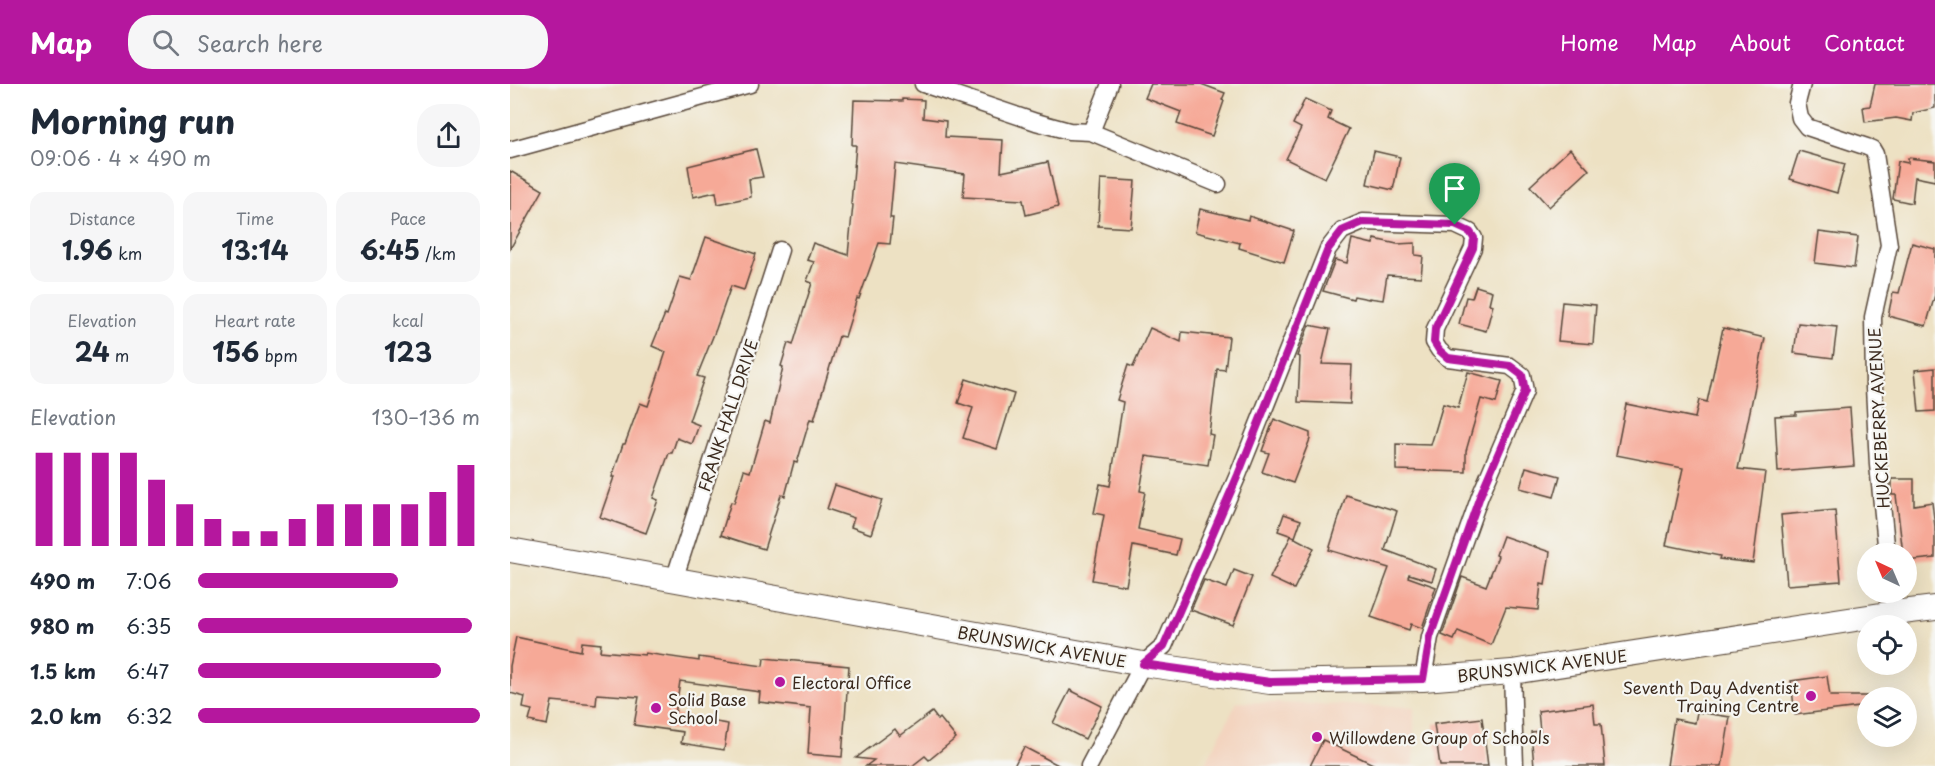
<!DOCTYPE html>
<meta charset="utf-8">
<style>
:root{--surface:#fff;--page:#f6f6f7;--text:#1f2937;--muted:#747a83;--accent:#b5179e}
body{margin:0;font-family:"Playpen Sans",sans-serif;background:var(--page);color:var(--text);height:100vh;display:flex;flex-direction:column;font-size:22px;white-space:nowrap}
*{box-sizing:border-box;margin:0}
p{font-size:20px;color:var(--muted)}
.icon{flex:none;width:33px;height:33px;fill:none;stroke:currentColor;stroke-width:2;stroke-linecap:round;stroke-linejoin:round}
.map{position:relative;flex:1;overflow:hidden}
.sheet{display:flex;flex-direction:column;background:var(--surface);width:510px}
.sheet>*{flex:none}
.needle{width:39px;rotate:316deg}
.buttons{position:absolute;left:1347px;top:459px;display:grid;gap:12px}
.buttons a{display:grid;place-items:center;width:60px;height:60px;border-radius:50%;background:var(--surface);box-shadow:0 6px 24px #0002;font-size:30px}
.pin{position:absolute;display:grid;place-items:center;width:51px;height:51px;color:#fff;margin:-62px -26px;border-radius:50% 50% 50% 0;rotate:-45deg;box-shadow:0 0 6px #0007}
.pin .icon{rotate:45deg}
.round{display:grid;place-items:center;flex:none;width:63px;height:63px;border-radius:24px;background:var(--page)}
.summary{display:flex;align-items:center;justify-content:space-between;height:102px;padding:0 30px}
h1{font-size:33px;font-weight:700;line-height:45px}
.metrics{display:grid;grid-template-columns:repeat(3,1fr);gap:9px;height:102px;padding:6px 30px}
.metrics div{display:grid;align-content:center;border-radius:15px;background:var(--page);text-align:center}
.metrics b{font-size:26px;font-weight:700}
.metrics small{font-size:16px;font-weight:400}
.metrics p{font-size:16px}
.chart{height:168px;padding:12px 30px}
.chart p{display:flex;justify-content:space-between}
.chart svg{width:100%;height:108px;margin-top:6px;stroke:var(--accent);stroke-width:6}
ul{padding:0 30px;list-style:none;font-size:20px}
li{display:grid;grid-template-columns:96px 72px 1fr;align-items:center;height:45px}
li i{height:15px;border-radius:8px;background:var(--accent)}
header{display:flex;align-items:center;gap:36px;box-sizing:border-box;height:84px;padding:0 30px;background:var(--accent);color:#fff}
header strong{font-size:28px}
nav{display:flex;gap:33px;margin-inline-start:auto;font-size:21px}
.search{width:420px;height:54px;background:var(--page);display:flex;align-items:center;gap:15px;box-sizing:border-box;padding:0 21px;border-radius:24px;color:var(--muted);font-size:22px}
main{display:flex;flex:1;min-height:0}
.map>svg:first-child{display:block}
</style>
<header>
<strong>Map</strong>
<div class="search"><svg class="icon" aria-label="search" viewBox="0 0 24 24"><circle cx="10" cy="10" r="6"/><path d="M15 15l6 6"/></svg>Search here</div>
<nav><a>Home</a><a>Map</a><a>About</a><a>Contact</a></nav>
</header>
<main>
<section class="sheet">
<div class="summary"><div><h1>Morning run</h1><p>09:06 · 4 × 490 m</p></div><a class="round"><svg class="icon" aria-label="share" viewBox="0 0 24 24"><path d="M12 15V3M7 8l5-5 5 5M5 13v7h14v-7"/></svg></a></div>
<div class="metrics">
<div><p>Distance</p><b>1.96<small> km</small></b></div>
<div><p>Time</p><b>13:14</b></div>
<div><p>Pace</p><b>6:45<small> /km</small></b></div>
</div>
<div class="metrics">
<div><p>Elevation</p><b>24<small> m</small></b></div>
<div><p>Heart rate</p><b>156<small> bpm</small></b></div>
<div><p>kcal</p><b>123</b></div>
</div>
<div class="chart"><p><span>Elevation</span>130–136 m</p>
<svg viewBox="0 0 160 44" preserveAspectRatio="none"><path d="M5 44V6M15 44V6M25 44V6M35 44V6M45 44V17M55 44V27M65 44V33M75 44V38M85 44V38M95 44V33M105 44V27M115 44V27M125 44V27M135 44V27M145 44V22M155 44V11"/></svg>
</div>
<ul>
<li><b>490 m</b>7:06<i style="width:71%"></i></li>
<li><b>980 m</b>6:35<i style="width:97%"></i></li>
<li><b>1.5 km</b>6:47<i style="width:86%"></i></li>
<li><b>2.0 km</b>6:32<i style="width:100%"></i></li>
</ul>
</section>
<div class="map">
<svg width="1425" height="682" viewBox="0 0 1425 682">
<rect width="100%" height="100%" fill="#f6f6f2"/>
<filter id="ink" filterUnits="userSpaceOnUse"><feTurbulence type="fractalNoise" baseFrequency=".0167" numOctaves="2"/><feDisplacementMap in="SourceGraphic" scale="12" xChannelSelector="R" yChannelSelector="G"/><feConvolveMatrix kernelMatrix="1 2 1 2 8 2 1 2 1" color-interpolation-filters="sRGB"/></filter>
<filter id="wash" filterUnits="userSpaceOnUse"><feTurbulence type="fractalNoise" baseFrequency=".008" numOctaves="4" result="noise"/><feDisplacementMap in="SourceGraphic" scale="24" xChannelSelector="R" yChannelSelector="G"/><feGaussianBlur stdDeviation="1.35" result="paint"/><feColorMatrix in="noise" values="0 0 0 0 0 0 0 0 0 0 0 0 0 0 0 0 0 1.4 0 .05"/><feComposite in="paint" operator="in"/></filter>
<g filter="url(#wash)">
<rect width="100%" height="100%" fill="#ede1c3"/>
<path fill="#f3d4bf" d="M727 618 904 623V682H694Z"/>
<g id="blocks">
<g fill="#f6a997">
<path d="M641 0H691L715 9 712 16 714 17 702 52 667 40 671 28 635 14Z"/>
<path d="M1365 0H1425V24L1403 29 1402 37 1386 34 1355 38 1353 23 1360 22Z"/>
<path d="M392 15 414 16 413 34 436 37 435 53 493 56 491 88 538 78 548 123 516 131 513 116 453 113 455 90 385 80 380 134H383L380 160 369 159 349 215 347 214 335 253 329 252 304 336 300 335 287 379 284 378 275 412 271 411 254 465 211 451 221 418 224 419 234 386 240 388 255 337 260 339 273 283 271 282 278 259 283 261 302 199 297 197 304 178 297 176 303 159 338 171 343 121 341 120 346 61H342L344 16 392 17Z"/>
<path d="M795 15 821 27 818 35 839 45 815 94 776 75 791 44 783 40Z"/>
<path d="M246 65 253 93 239 95 241 113 208 120 206 108 183 113 178 82Z"/>
<path d="M1060 65 1079 86 1039 123 1020 102Z"/>
<path d="M864 67 890 73 883 106 857 100Z"/>
<path d="M1289 67 1335 80 1327 109 1280 95Z"/>
<path d="M1398 74 1425 77V97L1405 93 1402 119 1383 115 1388 77 1398 79Z"/>
<path d="M0 87 33 106 0 165Z"/>
<path d="M591 95 625 97 621 144 588 142Z"/>
<path d="M690 125 738 136 739 132 784 147 774 178 729 164 730 159 685 148Z"/>
<path d="M1309 148 1348 153 1344 184 1305 179Z"/>
<path d="M196 153 246 170 234 206 221 202 206 245 187 292 194 294 179 337 189 341 182 360 167 354 162 369H159L143 414 148 416 136 449 90 433 104 393H102L113 360H115L130 319 138 322 156 268 142 262 155 230 157 231 170 193 181 196Z"/>
<path d="M842 155 863 160 864 155 887 160 905 159V171L913 172 911 193 877 191 873 216 859 214V215L844 212 843 215 813 207 825 176 837 179Z"/>
<path d="M1402 159 1425 165V211L1416 242 1378 232 1383 208 1389 209Z"/>
<path d="M966 202 982 207 979 220 983 221 976 247 949 240 956 213 962 214Z"/>
<path d="M1052 218 1086 221 1083 260 1048 257Z"/>
<path d="M1288 239 1327 243 1323 274 1284 269Z"/>
<path d="M799 241 820 245 812 280 842 281 840 320 788 318 790 273 787 272Z"/>
<path d="M640 244 671 258 672 248 719 253 715 286 707 285 699 350 703 351 698 381 636 372 630 407 635 408 628 445 670 455 666 471 623 462 616 502 582 496 594 431 584 429 590 400 600 402 613 318 607 316 618 281 623 283Z"/>
<path d="M1213 244 1255 254 1228 385 1255 388 1243 479 1209 475 1210 472 1156 461 1173 384 1106 371 1116 320 1185 334 1189 316 1197 318Z"/>
<path d="M1425 284V327L1409 328 1405 286Z"/>
<path d="M958 288 992 297 986 319 971 315 956 367V388L886 386V360L921 361 933 320 948 324Z"/>
<path d="M456 295 504 310 487 365 453 354 463 324 448 319Z"/>
<path d="M1340 324 1344 382 1268 388 1265 332 1286 331V328Z"/>
<path d="M764 335 800 349V355L783 399 752 388 759 369 752 367Z"/>
<path d="M1016 383 1050 392 1044 413 1010 404Z"/>
<path d="M1382 395H1404V421L1422 418 1425 443V474L1396 477V470H1393L1386 411H1382Z"/>
<path d="M325 401 372 416 361 450 341 443 344 434 317 425Z"/>
<path d="M836 411 887 427 875 466 926 485 922 497 899 490 898 493 926 503 912 544 901 540 899 546 861 533 879 484 819 466Z"/>
<path d="M1325 426 1331 497 1277 501 1271 431Z"/>
<path d="M774 430 791 436 785 453 768 447Z"/>
<path d="M781 452 804 464 784 505 760 494Z"/>
<path d="M993 452 1040 468 1035 501 1031 500 1028 526 996 523 981 561 948 547 944 556 932 551 952 493 976 502 988 472 986 471Z"/>
<path d="M724 486 742 493 723 541 681 526 694 496 717 504Z"/>
<path d="M6 553 71 567 72 558 91 560 90 567 135 571V569L189 577V573L253 582 254 574 339 582 332 673 298 670 301 624 249 618 250 608 170 597 165 631 218 640 214 666 171 659 173 648 124 641 129 613 87 610 86 621 42 617 37 641 19 637 22 626 13 624 15 613 0 609V582Z"/>
<path d="M1317 592 1320 612H1357V622L1285 631 1281 597Z"/>
<path d="M560 606 592 622 575 655 543 639Z"/>
<path d="M1083 620 1085 640H1091L1095 682H1024L1021 648 1030 647 1028 627Z"/>
<path d="M422 628 428 636 430 634 446 654 419 676 415 672 402 682H356L364 676 346 674 385 645 390 652Z"/>
<path d="M1187 628 1220 633 1212 682H1157L1164 635 1185 639Z"/>
<path d="M972 634 978 682H930L924 640Z"/>
<path d="M813 656 867 682H800Z"/>
<path d="M514 663 550 682H504Z"/>
</g>
</g>
</g>
<g filter="url(#ink)">
<use href="#blocks" fill-opacity="0" stroke="#564537" stroke-width="1.5"/>
<g fill="none" stroke-linecap="round" stroke-linejoin="round">
<g stroke="#564537" stroke-width="19">
<g id="street">
<path d="M413 0 526 38 559 47 581 48 708 100"/>
<path d="M1292 0 1287 19 1290 34 1297 43 1357 63 1362 65 1365 70 1379 161 1363 233 1364 303 1368 381 1377 470"/>
<path d="M581 48 600 0"/>
<path d="M0 66 240 0"/>
<path d="M164 496 270 166"/>
<path d="M1382 508 1384 529"/>
<path d="M1002 588 1005 682"/>
<path d="M579 682 633 580 654 562 728 391 818 165 832 147 853 138 945 141 960 148 964 154 963 164 925 245 924 258 929 266 938 274 1000 282 1012 291 1015 307 970 412 920 553 913 595"/>
</g>
</g>
<g stroke="#564537" stroke-width="26">
<path id="secondary" d="M0 466 633 580 760 598 913 595 1002 588 1384 529 1425 524"/>
</g>
<use href="#street" stroke="#fff" stroke-width="16"/>
<use href="#secondary" stroke="#fff" stroke-width="24"/>
</g>
</g>
<g fill="none" stroke-linecap="round" stroke-linejoin="round" filter="url(#ink)">
<g stroke="#fff" stroke-width="12">
<path id="route" d="M853 138 945 141 960 148 964 154 963 164 925 245 924 258 929 266 938 274 1000 282 1012 291 1015 307 970 412 920 553 913 595 760 598 633 580 654 562 728 391 818 165 832 147Z"/>
</g>
<use href="#route" stroke="#b5179e" stroke-width="8"/>
</g>
<g fill="#b5179e" stroke="#f6f6f2" stroke-width="2">
<circle cx="270" cy="598" r="6"/>
<circle cx="1301" cy="612" r="6"/>
<circle cx="146" cy="624" r="6"/>
<circle cx="807" cy="653" r="6"/>
</g>
<g text-anchor="middle" dominant-baseline="central" stroke-width="4.5" stroke-linejoin="round" paint-order="stroke">
<g font-size="16" fill="#3b2a1e" stroke="#f6f6f2">
<text transform="translate(217 331) rotate(-72)">FRANK HALL DRIVE</text>
<text transform="translate(1368 334) rotate(-93)">HUCKEBERRY AVENUE</text>
<text transform="translate(532 562) rotate(10)">BRUNSWICK AVENUE</text>
<text transform="translate(1032 581) rotate(-7)">BRUNSWICK AVENUE</text>
</g>
<g font-size="16" fill="#3b2a1e" stroke="#f6f6f2" text-anchor="start">
<text x="282" y="598">Electoral Office</text>
<text x="1289" y="603" text-anchor="end">Seventh Day Adventist<tspan x="1289" dy="18">Training Centre</tspan></text>
<text x="158" y="615">Solid Base<tspan x="158" dy="18">School</tspan></text>
<text x="819" y="653">Willowdene Group of Schools</text>
</g>
</g>
</svg>
<div class="buttons">
<a><svg class="needle" viewBox="-14 -14 28 28"><path d="M0-13l5 13h-10z" fill="#e53935"/><path d="M0 13l5-13h-10z" fill="#747a83"/></svg></a>
<a><svg class="icon" aria-label="locate" viewBox="0 0 24 24"><circle cx="12" cy="12" r="6"/><path d="M12 2v4M12 18v4M2 12h4M18 12h4"/></svg></a>
<a><svg class="icon" aria-label="layers" viewBox="0 0 24 24"><path d="M12 4l9 5-9 5-9-5zM3 14l9 5 9-5"/></svg></a>
</div>
<div class="pin" style="left:945px;top:141px;background:#1e9e55"><svg class="icon" aria-label="arrive" viewBox="0 0 24 24"><path d="M6 21V4h12l-3 4 3 4H6"/></svg></div>
</div>
</main>
